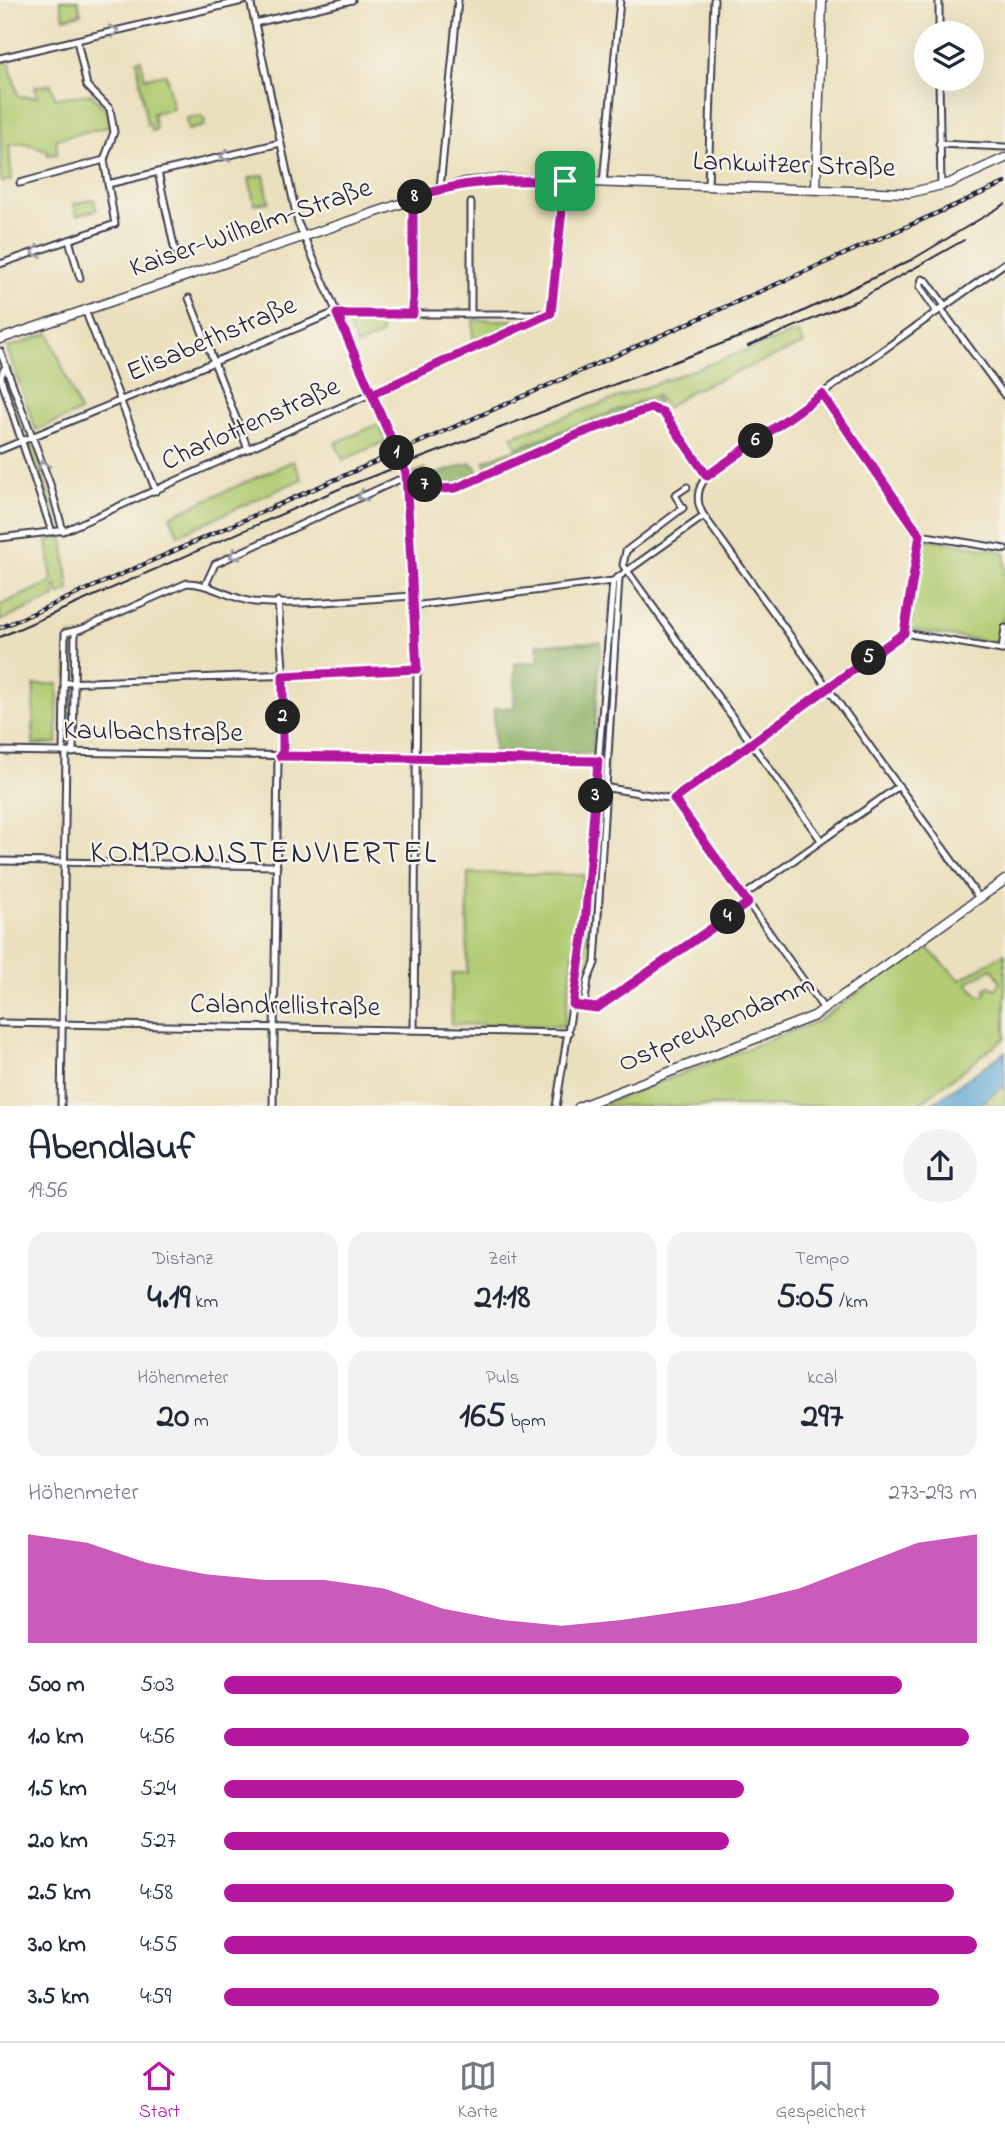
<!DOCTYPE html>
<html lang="de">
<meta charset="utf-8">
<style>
:root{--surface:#fff;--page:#f2f2f3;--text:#1f2937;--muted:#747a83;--line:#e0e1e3;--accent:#b5179e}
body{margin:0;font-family:"Indie Flower",sans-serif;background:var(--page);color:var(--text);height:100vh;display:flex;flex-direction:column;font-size:26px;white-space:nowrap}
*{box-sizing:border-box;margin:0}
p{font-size:23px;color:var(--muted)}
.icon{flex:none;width:38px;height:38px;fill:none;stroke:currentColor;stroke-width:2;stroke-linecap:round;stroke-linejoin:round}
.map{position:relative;height:1106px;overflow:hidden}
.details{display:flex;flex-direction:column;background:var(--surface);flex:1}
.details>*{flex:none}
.controls{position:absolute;left:914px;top:21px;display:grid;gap:14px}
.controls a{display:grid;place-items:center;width:70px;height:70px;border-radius:50%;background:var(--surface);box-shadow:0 7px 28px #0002;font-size:35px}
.pin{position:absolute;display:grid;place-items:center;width:60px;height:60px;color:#fff;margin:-30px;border-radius:14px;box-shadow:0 4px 10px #0006}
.km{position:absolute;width:35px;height:35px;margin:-18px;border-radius:50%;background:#222;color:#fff;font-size:19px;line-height:35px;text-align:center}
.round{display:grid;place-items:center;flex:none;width:74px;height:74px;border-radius:37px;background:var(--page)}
.headline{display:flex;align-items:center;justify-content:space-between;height:119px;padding:0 28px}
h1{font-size:38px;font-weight:700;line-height:52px}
.metrics{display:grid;grid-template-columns:repeat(3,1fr);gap:10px;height:119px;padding:7px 28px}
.metrics div{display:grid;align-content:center;border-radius:18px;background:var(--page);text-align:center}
.metrics b{font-size:35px;font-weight:700}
.metrics small{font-size:19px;font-weight:400}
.metrics p{font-size:19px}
.chart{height:196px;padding:14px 28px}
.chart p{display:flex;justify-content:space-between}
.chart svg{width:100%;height:126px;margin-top:7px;fill:var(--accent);opacity:.7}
ul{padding:0 28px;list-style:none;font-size:23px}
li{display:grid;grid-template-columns:112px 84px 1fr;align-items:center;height:52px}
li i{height:18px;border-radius:9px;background:var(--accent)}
.menu{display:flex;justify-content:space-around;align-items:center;height:98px;border-top:2px solid var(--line);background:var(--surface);font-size:19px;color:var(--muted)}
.menu a{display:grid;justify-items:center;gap:4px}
.menu .on{color:var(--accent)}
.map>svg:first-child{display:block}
</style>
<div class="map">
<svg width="1005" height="1107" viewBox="0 0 1005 1107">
<rect width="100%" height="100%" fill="#f7f3e8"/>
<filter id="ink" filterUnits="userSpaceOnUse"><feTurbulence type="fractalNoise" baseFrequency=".0143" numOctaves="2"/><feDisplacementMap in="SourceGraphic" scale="14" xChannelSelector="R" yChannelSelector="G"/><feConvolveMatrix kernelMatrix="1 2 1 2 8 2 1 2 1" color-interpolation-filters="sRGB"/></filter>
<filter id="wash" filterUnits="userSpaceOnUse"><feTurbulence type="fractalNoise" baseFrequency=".00686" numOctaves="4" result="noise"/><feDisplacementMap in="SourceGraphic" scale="28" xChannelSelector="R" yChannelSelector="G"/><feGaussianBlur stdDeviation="1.57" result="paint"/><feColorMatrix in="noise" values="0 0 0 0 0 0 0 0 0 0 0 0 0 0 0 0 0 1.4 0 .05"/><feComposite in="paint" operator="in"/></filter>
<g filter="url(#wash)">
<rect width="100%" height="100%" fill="#ebe0bd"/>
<g fill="#b1cc73" stroke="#6a7757" stroke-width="2" fill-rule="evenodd">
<path d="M60 0H78L81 14 64 18Z"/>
<path d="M141 59 145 78 166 74 173 109 153 113 156 130 151 131 150 124 147 125 137 60Z"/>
<path d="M9 61 18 96 37 97 35 87 51 84 55 98 91 94 107 111 111 126 57 139V154L48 155 47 150 24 143 9 145 12 180 1 182 0 63Z"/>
<path d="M201 116 205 120 204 126 188 130 186 118Z"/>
<path d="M264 175 269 202 254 204 249 178Z"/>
<path d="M94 199 97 210 77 215 74 204Z"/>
<path d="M346 320H381V335L357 346Z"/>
<path d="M473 320H513L514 324 473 342Z"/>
<path d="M797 332 804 344 691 391 666 408 657 395 517 448 512 436Z"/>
<path d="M49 333 80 412 36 430 7 348Z"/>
<path d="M8 377 28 431 23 433 4 378Z"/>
<path d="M378 424 386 441 343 460 335 443Z"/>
<path d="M34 445 58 524 52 525 28 447Z"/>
<path d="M293 461 302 479 178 535 170 516Z"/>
<path d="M63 537 69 590 59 595 57 586 54 587 55 597 0 621V605L52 582 47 539Z"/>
<path d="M928 539 1005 552V610L998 643 910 630 923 542Z"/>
<path d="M617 589 605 784 599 783 612 596Z"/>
<path d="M71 635 74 637 72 678H67V639Z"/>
<path d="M58 684 57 743 33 745 34 685Z"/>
<path d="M72 688 71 746H66V689Z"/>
<path d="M602 790 605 792 592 965 582 998 577 997 587 927 599 791Z"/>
<path d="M468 873 584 875 564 1026 451 1024 452 973H467Z"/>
<path d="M927 944V948L960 980 1005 953V1038L916 1106H598L818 1021ZM992 968 1001 982 996 989 989 986 984 990 987 993 984 996 978 995 967 983Z"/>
<path d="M1005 1085V1106L977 1107 1003 1086Z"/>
</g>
<g fill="#8cb065" stroke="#576950" stroke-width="2">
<path d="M655 396 658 401 656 406 568 436 489 471 484 461Z"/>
<path d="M470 463 477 467 478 476C454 487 440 488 415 480L412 473 425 469 428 477Z"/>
<path d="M601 642 593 753H494V708H514L515 664 539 662 537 644Z"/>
</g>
<path fill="#5ca6d4" stroke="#3f6488" stroke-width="2" d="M1005 1052V1085L977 1106H929Z"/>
</g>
<g filter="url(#ink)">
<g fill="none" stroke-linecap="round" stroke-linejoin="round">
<g stroke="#403e4e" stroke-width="9">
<g id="street">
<path d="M250 0 298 223 406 473 417 669 414 1030"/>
<path d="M939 0V33"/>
<path d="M255 23 352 0"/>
<path d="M0 58 247 0"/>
<path d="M939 79 941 186"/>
<path d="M939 144 1005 147"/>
<path d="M158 172 175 251"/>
<path d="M20 183 104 160"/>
<path d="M603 183 620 0"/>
<path d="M108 184 280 143"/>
<path d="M708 186 714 0"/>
<path d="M440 188 458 0"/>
<path d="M413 199V314"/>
<path d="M69 240 80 278"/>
<path d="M0 264 115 224 104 160 114 132 110 109 87 86 77 40"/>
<path d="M189 298 248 449"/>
<path d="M941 309 1005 396"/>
<path d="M85 310 156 491"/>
<path d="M937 312 920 287 922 279 927 281 945 306"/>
<path d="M551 313 565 181"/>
<path d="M471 314V203"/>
<path d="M0 351 50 484 63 531"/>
<path d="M4 369 1 376 2 382 52 532"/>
<path d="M822 394 920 535"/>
<path d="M0 450 331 314H548"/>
<path d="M687 487 675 495 683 508 626 551 623 565 821 840"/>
<path d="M920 535 1005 549"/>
<path d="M0 538 66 530 551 313"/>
<path d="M205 586 215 564 398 480C418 477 435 491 456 488L579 434 651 408 663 412 707 476"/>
<path d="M413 606 613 581 704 516"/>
<path d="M904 633 920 535"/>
<path d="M904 633 1002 650"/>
<path d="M1002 650 1005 628"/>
<path d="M378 670 410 669"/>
<path d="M341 673 417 669"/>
<path d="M192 678 304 675"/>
<path d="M64 683 344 672"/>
<path d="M0 751 599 761"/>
<path d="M63 752 65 633 82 629 187 583C210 583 230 599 254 602 302 606 363 599 412 596"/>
<path d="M73 753 75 631"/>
<path d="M597 786 674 799 904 633"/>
<path d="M674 799 824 1009"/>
<path d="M0 861 277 866"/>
<path d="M743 896 899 786"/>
<path d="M979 898 704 516C695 502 697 488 707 476L1005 263"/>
<path d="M574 1005 602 1006 748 903"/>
<path d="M584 1006 588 980 595 963 619 578"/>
<path d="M0 1023 569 1033"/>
<path d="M61 1107 66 752"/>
<path d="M273 1107 278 759 283 752 284 681 278 601"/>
<path d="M556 1107 585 925 613 581"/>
</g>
</g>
<g stroke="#403e4e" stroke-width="11">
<g id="secondary">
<path d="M816 189 822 0"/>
<path d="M0 339 465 182 501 179 909 193 950 183 1005 158"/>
<path d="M579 1107 814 1016 1005 880"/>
</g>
</g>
<use href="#street" stroke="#fff" stroke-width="5"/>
<use href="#secondary" stroke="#fff" stroke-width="8"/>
<g stroke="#22223b" stroke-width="2">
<path d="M748 346 858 300 964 240"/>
<path d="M0 637 339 489 787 319 913 259 1005 204"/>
</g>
<g stroke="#22223b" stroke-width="4.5">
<path id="rail" d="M0 628 1005 183"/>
</g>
<use href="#rail" stroke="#f7f3e8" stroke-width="2" stroke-dasharray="5" stroke-linecap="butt"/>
</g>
<defs><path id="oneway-chevron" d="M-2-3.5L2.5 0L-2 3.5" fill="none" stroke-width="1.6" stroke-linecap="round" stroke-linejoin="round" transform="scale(1.75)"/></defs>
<g stroke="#9c9ca7">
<use href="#oneway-chevron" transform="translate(114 31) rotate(-13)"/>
<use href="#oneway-chevron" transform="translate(225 156) rotate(167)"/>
<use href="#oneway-chevron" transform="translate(36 252) rotate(162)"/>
<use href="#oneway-chevron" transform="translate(43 465) rotate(-110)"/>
<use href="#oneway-chevron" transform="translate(362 496) rotate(155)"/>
<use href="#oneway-chevron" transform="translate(234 555) rotate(155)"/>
</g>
</g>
<g fill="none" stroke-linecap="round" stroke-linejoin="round" filter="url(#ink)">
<g stroke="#fff" stroke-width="14">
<path id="route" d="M565 181 551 313 372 394 406 473 417 669 283 676V752L280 756 598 761 585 925 573 1005 597 1008 748 903 674 799 904 633 920 535 822 394 707 476 663 412 651 408 579 434 456 488 439 489 407 479 406 473C383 420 360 367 337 314H413V198C467 179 508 180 565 181"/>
</g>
<use href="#route" stroke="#b5179e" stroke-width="9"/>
</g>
<g text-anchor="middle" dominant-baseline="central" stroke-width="5" stroke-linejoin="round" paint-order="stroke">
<g font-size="28" fill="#22223b" stroke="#f7f3e8">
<text transform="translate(794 166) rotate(2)">Lankwitzer Straße</text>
<text transform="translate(251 229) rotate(-19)">Kaiser-Wilhelm-Straße</text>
<text transform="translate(212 340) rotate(-23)">Elisabethstraße</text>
<text transform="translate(251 425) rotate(-24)">Charlottenstraße</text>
<text transform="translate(153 733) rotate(1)">Kaulbachstraße</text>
<text transform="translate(285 1007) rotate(1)">Calandrellistraße</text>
<text transform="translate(717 1025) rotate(-23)">Ostpreußendamm</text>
</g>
<g font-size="32" letter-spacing="2" fill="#22223b" stroke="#f7f3e8">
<text x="264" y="854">KOMPONISTENVIERTEL</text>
</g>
</g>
</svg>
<div class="controls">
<a><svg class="icon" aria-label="layers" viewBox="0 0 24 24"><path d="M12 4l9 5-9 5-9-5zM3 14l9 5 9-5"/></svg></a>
</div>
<div class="pin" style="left:565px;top:181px;background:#1e9e55"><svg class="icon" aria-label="arrive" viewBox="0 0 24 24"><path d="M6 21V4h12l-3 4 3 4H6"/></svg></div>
<b class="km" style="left:397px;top:453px">1</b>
<b class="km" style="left:283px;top:717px">2</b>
<b class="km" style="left:596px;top:796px">3</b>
<b class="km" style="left:728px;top:917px">4</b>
<b class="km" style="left:869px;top:658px">5</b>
<b class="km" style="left:756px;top:441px">6</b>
<b class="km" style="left:425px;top:485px">7</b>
<b class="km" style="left:415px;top:197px">8</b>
</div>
<section class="details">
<div class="headline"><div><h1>Abendlauf</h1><p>19:56</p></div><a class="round"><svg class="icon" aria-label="share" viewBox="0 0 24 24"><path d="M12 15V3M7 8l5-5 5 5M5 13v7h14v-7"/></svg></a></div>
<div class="metrics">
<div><p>Distanz</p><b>4.19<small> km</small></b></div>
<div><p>Zeit</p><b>21:18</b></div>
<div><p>Tempo</p><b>5:05<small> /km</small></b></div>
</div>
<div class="metrics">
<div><p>Höhenmeter</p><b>20<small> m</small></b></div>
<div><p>Puls</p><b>165<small> bpm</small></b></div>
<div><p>kcal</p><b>297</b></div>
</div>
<div class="chart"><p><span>Höhenmeter</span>273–293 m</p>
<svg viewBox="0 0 160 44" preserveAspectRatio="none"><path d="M0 44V6L10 9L20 16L30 20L40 22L50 22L60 25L70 32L80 36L90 38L100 36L110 33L120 30L130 25L140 17L150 9L160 6V44z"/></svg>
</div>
<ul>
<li><b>500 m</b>5:03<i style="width:90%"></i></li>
<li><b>1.0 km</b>4:56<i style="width:99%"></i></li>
<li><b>1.5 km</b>5:24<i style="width:69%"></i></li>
<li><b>2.0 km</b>5:27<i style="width:67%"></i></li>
<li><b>2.5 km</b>4:58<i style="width:97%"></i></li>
<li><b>3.0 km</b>4:55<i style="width:100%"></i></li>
<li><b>3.5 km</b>4:59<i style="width:95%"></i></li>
</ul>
</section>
<nav class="menu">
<a class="on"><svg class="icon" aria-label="home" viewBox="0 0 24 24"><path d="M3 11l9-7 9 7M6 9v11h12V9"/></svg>Start</a>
<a><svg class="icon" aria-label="map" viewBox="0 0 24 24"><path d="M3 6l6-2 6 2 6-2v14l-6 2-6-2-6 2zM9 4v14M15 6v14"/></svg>Karte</a>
<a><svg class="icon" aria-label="saved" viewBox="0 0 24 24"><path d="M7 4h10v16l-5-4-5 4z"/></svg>Gespeichert</a>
</nav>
